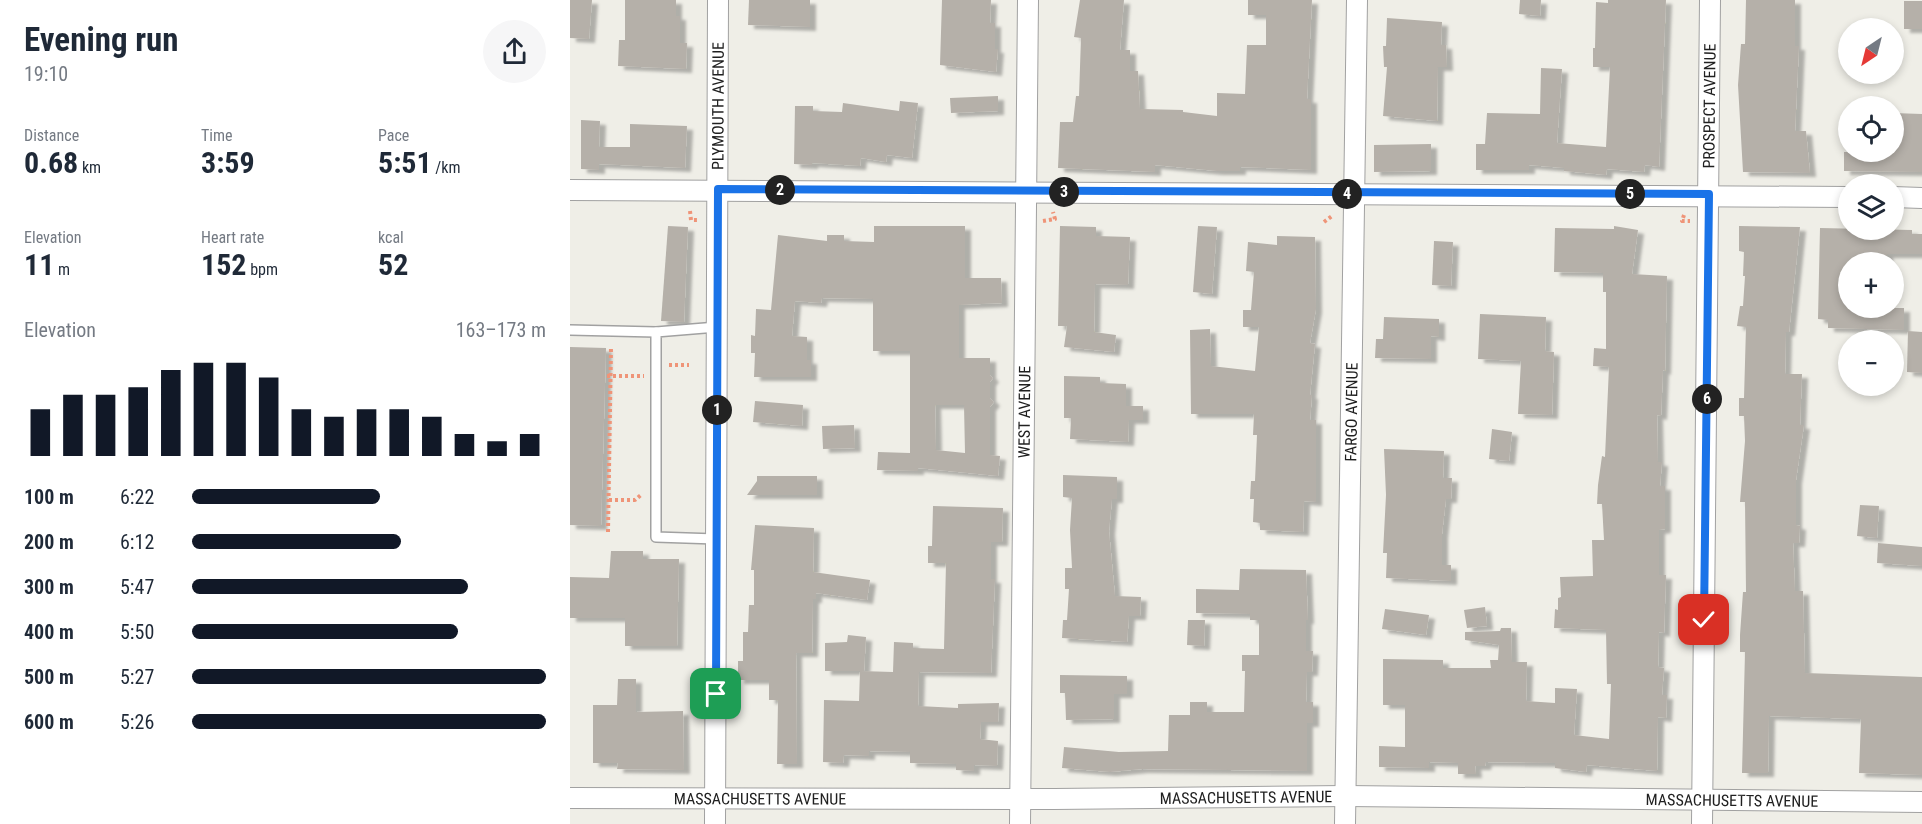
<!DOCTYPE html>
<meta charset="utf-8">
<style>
:root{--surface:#fff;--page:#f6f6f7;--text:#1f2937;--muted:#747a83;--accent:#111827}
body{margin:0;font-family:"Roboto Condensed",sans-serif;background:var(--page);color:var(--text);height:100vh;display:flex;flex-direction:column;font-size:22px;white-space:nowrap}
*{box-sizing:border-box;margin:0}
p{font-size:20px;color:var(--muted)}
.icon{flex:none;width:33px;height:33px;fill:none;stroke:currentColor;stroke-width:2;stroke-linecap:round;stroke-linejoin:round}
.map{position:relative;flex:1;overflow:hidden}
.details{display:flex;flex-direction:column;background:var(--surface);width:570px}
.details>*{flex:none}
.needle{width:39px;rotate:215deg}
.controls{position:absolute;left:1268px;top:18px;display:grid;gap:12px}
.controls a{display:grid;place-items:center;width:66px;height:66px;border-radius:50%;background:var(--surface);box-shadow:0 3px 9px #0003;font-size:30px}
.pin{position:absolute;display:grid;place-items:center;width:51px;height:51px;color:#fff;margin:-26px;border-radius:12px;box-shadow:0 3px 9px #0006}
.km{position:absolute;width:30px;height:30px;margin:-15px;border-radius:50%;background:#222;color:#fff;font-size:16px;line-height:30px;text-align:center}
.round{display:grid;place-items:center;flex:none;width:63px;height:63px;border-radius:32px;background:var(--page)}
.headline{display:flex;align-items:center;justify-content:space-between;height:102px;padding:0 24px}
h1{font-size:33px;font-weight:700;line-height:45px}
.figures{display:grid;grid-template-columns:repeat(3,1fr);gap:9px;height:102px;padding:6px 24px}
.figures div{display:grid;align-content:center}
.figures b{font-size:30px;font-weight:700}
.figures small{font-size:16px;font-weight:400}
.figures p{font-size:16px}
.chart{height:168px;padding:12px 24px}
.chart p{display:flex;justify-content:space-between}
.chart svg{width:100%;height:108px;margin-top:6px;stroke:var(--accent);stroke-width:6}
ul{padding:0 24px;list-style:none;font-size:20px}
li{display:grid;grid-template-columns:96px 72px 1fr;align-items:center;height:45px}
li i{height:15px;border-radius:8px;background:var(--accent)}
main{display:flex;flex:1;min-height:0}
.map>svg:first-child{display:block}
</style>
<main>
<section class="details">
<div class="headline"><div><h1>Evening run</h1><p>19:10</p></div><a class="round"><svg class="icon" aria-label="share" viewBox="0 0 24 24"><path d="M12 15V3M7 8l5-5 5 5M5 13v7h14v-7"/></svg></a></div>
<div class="figures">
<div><p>Distance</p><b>0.68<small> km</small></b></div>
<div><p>Time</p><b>3:59</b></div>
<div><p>Pace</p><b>5:51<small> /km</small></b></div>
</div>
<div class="figures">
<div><p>Elevation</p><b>11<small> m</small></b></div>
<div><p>Heart rate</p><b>152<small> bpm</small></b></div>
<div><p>kcal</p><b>52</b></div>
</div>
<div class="chart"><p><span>Elevation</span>163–173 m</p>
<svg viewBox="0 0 160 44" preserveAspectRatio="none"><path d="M5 44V25M15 44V19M25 44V19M35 44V16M45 44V9M55 44V6M65 44V6M75 44V12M85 44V25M95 44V28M105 44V25M115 44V25M125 44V28M135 44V35M145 44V38M155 44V35"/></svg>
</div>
<ul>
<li><b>100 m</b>6:22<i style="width:53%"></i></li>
<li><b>200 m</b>6:12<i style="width:59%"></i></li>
<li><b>300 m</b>5:47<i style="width:78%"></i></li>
<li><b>400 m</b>5:50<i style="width:75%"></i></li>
<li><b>500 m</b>5:27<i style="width:100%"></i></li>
<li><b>600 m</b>5:26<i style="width:100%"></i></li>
</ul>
</section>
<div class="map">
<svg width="1352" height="824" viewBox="0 0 1352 824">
<defs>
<filter id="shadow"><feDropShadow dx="6" dy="4" stdDeviation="1.5" flood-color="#0004"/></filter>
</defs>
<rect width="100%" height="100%" fill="#efeee7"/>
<g fill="#b5b0a9" fill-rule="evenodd" filter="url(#shadow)">
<path d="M0 0H22L19 39 0 38Z"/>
<path d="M55 0H106V16H110V43H117L116 69 48 66 49 40H55Z"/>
<path d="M179 0H240V27L178 25Z"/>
<path d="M372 0H421L420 23H425V49H428L426 72 370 65Z"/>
<path d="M510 0H554L550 50H560V71H568L570 109 613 110V112L647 116V93L675 94 677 45H696V15H678V0H742L737 99H741V170L670 167V171H647L585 165V172L488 168 490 122H503L506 96H509L511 38 504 37Z"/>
<path d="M950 0H971L970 16 949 14Z"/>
<path d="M1038 0H1096L1089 167 1075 165 1074 172 1037 169 1036 175 994 171V168L959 165V170H906V144H915L917 113 970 114 971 68 992 69 987 143 1036 147 1040 67H1023V48H1025L1026 2 1038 3Z"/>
<path d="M1176 0H1225V46H1229L1225 131H1236L1240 173 1173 172 1168 85 1171 44H1175Z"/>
<rect x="1334" y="1" width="18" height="28"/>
<path d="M817 18 872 22 871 45H876L877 67H868L867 121 813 116 817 67H814L813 46H816Z"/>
<path d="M428 96V111L381 113 380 98Z"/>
<path d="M330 101 348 103 342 158 317 155 316 162 291 158 290 166 242 163V165L224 164 225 106H243V111L272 112 273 103 329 111Z"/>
<path d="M1323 113 1352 114V172L1274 171V152H1323Z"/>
<path d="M11 120 30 121 29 147H60V124L117 126 115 168 29 164V170L11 169Z"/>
<path d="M861 144V171L804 172V145Z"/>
<path d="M98 226 118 227 114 322 91 321Z"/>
<path d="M304 226H395V278H431L432 303 389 305V358H420V375L423 378 420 382V398L424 402 420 407V455L430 456 428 476 348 468V471L307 470 308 452 340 453V351H303V299L252 298 251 303 225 301 222 336 237 337V360H241V377H184L185 353H181V335L185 336 186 309 201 310 208 235 257 241V235H274V241L304 242ZM365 405H394L395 453 366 450Z"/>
<path d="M490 226 526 227V236L560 237 558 285 525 284 524 332 546 335 544 352 494 347 497 326H488Z"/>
<path d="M628 226 647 227 642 294 623 292Z"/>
<path d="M1044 226 1068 230 1062 274 1097 276 1095 371 1093 370 1091 416 1087 415 1088 462H1092L1090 486H1095V529L1089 530V575H1096L1094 633 1089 632 1088 667 1094 668 1092 695H1097L1096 718 1088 717 1087 771 1017 765 1016 772 985 768V763L916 762 915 766H905L906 774H888V763L859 762V768L809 767V746L835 747V705H813V659L873 660V668H921L920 660H928L929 645 895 640V632L930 631 931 628H941L942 662H957L956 701 985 703V688L1007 689 1004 735 1039 739 1041 684H1037L1036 630 984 628 985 609 988 610V598L991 597 990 577 1023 576 1022 540H1034L1032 504H1027L1028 485 1032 456 1035 457 1039 367 1023 366 1024 348 1036 349V292H1033V273L984 272 985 228 1044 229Z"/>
<path d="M1169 226 1230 227 1219 332H1216L1215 374H1232L1230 425H1234L1226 480V525L1230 526 1229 543H1223L1225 591H1233L1235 673 1352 677V775L1289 773 1291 719 1199 716 1198 773H1172L1175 652H1170V635L1173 592H1176L1175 502H1170L1175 441 1174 416H1169V398H1174L1176 327 1167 326 1170 306H1173L1175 276H1173L1174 252 1169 251Z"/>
<path d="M1250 228 1342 230V234H1352V254H1317V262H1278V308H1334V330L1258 328V320L1248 319Z"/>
<path d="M707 236 745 237 746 309 740 343 745 344 740 395H742L740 420H746V502L734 501 733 532 690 530V523L683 522 684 499H680L681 481H685L687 435H683L684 414H621L620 330 640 329 641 366 685 371 689 327H673V310H681L684 272 676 271 678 242 707 245Z"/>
<path d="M864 241 883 242 881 286 862 285Z"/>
<path d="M910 314 976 317 975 351 984 352 982 415 948 414 951 361 908 359Z"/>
<path d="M814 317 869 319V337L861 336V359L805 358 806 339H813Z"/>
<path d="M1338 331 1352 332V373L1337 372Z"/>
<path d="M0 347 36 348 31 526 0 525Z"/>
<path d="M494 376 530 377V383L556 384V406H573V420H559L558 442 500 439 501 418H494Z"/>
<path d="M185 401 233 405 232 426 183 422Z"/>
<path d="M284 425 285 448 253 449 252 426Z"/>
<path d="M922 429 942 432 939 461 919 459Z"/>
<path d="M814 449 874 451 873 478H882L881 499H876L872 534V565H881V581L816 578 817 553H813L816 495Z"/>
<path d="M493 475 547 477V499H542L539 531 545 596 571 597 570 616H559L557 642 492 638 493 620H497L499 589H495V568H502L500 530 502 498 493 497Z"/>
<path d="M187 476H247V495H177L187 481Z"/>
<path d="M1290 505 1309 506 1307 538 1287 536Z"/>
<path d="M363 506 433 508 432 542H421V579H425L421 673 349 672 348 706 388 708V704L429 703 428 722H411L410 739 428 741 427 766 404 765V771L386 770V764L340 763V752L299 751V756L274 755 273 763 253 762 254 700 289 701 290 671 323 672 324 642 343 643V648L374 649 376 563H358V546H362Z"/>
<path d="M185 525 244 528 243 572 300 580 297 600 246 593V599H243L242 653H226L227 764H207L208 700H199V680H168V661H173V632H178L179 605H184V570H181Z"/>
<path d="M1308 543 1352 547V566L1307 563Z"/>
<path d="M41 551H73V559H109L107 646H55V618H0V577L39 578Z"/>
<path d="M670 569 736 570 738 620H736V651H743L742 672H737L736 702H743V723H737V771L572 769 540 772 492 768 494 747 549 752 598 751 599 715H620V702H637V712H674L675 671H672V655H689V620H680V614L626 613V589L669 590Z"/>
<path d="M915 607 917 626 897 628 894 610Z"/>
<path d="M815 609 859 615 856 635 812 629Z"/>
<path d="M618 620H635L634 646 617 645Z"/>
<path d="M278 635 296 637 294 671H255V643L277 642Z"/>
<path d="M490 675 557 676V694H544V719L496 720 495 693H490Z"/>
<path d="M48 679H66V712L113 711 114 770 47 769 48 763H23V705H47Z"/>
</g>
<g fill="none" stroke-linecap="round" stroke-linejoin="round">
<g stroke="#a1a1a1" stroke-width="12">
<g id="lane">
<path d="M0 330 86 332"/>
<path d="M146 539 86 537V332L147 327"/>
</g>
</g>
<g stroke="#a1a1a1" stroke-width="22">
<g id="street">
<path d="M0 190 1278 197"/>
<path d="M1323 197 1352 198"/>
<path id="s1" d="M0 798 484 799 776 796 1352 802"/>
<path id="s2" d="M145 824 148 0"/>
<path id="s3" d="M450 824 458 0"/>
<path id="s4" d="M775 824 787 0"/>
<path id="s5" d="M1132 824 1140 0"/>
</g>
</g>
<g stroke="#ef9478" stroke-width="4" stroke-dasharray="3 3" stroke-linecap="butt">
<path d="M120 211 121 220H129"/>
<path d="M1114 215 1112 221H1120"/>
<path d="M473 221 485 219 483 212"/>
<path d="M754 222 762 216"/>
<path d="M99 365H119"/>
<path d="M37 376H74"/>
<path d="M39 500H65L72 494"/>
<path d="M38 532 41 347"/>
</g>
<use href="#lane" stroke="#fff" stroke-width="9"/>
<use href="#street" stroke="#fff" stroke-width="20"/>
</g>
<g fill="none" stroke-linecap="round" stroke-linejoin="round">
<g stroke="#fff" stroke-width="12">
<path id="route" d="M146 694 148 189 1139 194 1134 620"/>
</g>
<use href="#route" stroke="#1a73e8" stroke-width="8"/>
</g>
<g text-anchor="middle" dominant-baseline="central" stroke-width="4.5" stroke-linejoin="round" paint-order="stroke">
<g font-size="16" fill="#202020" stroke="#fff">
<text stroke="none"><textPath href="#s2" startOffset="718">PLYMOUTH AVENUE</textPath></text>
<text stroke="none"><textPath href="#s5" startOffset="718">PROSPECT AVENUE</textPath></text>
<text stroke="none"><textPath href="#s3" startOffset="412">WEST AVENUE</textPath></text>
<text stroke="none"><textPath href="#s4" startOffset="412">FARGO AVENUE</textPath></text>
<text stroke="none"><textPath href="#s1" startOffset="190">MASSACHUSETTS AVENUE</textPath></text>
<text stroke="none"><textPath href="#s1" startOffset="676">MASSACHUSETTS AVENUE</textPath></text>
<text stroke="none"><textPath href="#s1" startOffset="1162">MASSACHUSETTS AVENUE</textPath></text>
</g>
</g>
</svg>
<div class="controls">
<a><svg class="needle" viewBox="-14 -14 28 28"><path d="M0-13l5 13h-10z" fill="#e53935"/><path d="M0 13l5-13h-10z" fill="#747a83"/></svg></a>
<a><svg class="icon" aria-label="locate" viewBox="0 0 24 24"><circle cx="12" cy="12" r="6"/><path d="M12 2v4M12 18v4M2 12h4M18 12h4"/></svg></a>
<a><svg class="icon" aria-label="layers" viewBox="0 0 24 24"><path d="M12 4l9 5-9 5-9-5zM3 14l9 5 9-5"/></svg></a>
<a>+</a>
<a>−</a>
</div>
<div class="pin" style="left:146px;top:694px;background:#1e9e55"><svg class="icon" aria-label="arrive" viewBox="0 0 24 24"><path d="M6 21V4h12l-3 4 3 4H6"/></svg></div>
<div class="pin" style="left:1134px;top:620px;background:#d93025"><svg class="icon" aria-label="check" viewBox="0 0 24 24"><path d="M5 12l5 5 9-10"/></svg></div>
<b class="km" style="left:147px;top:410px">1</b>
<b class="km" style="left:210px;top:190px">2</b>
<b class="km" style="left:494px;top:192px">3</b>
<b class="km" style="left:777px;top:194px">4</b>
<b class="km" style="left:1060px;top:194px">5</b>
<b class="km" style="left:1137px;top:399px">6</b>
</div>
</main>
